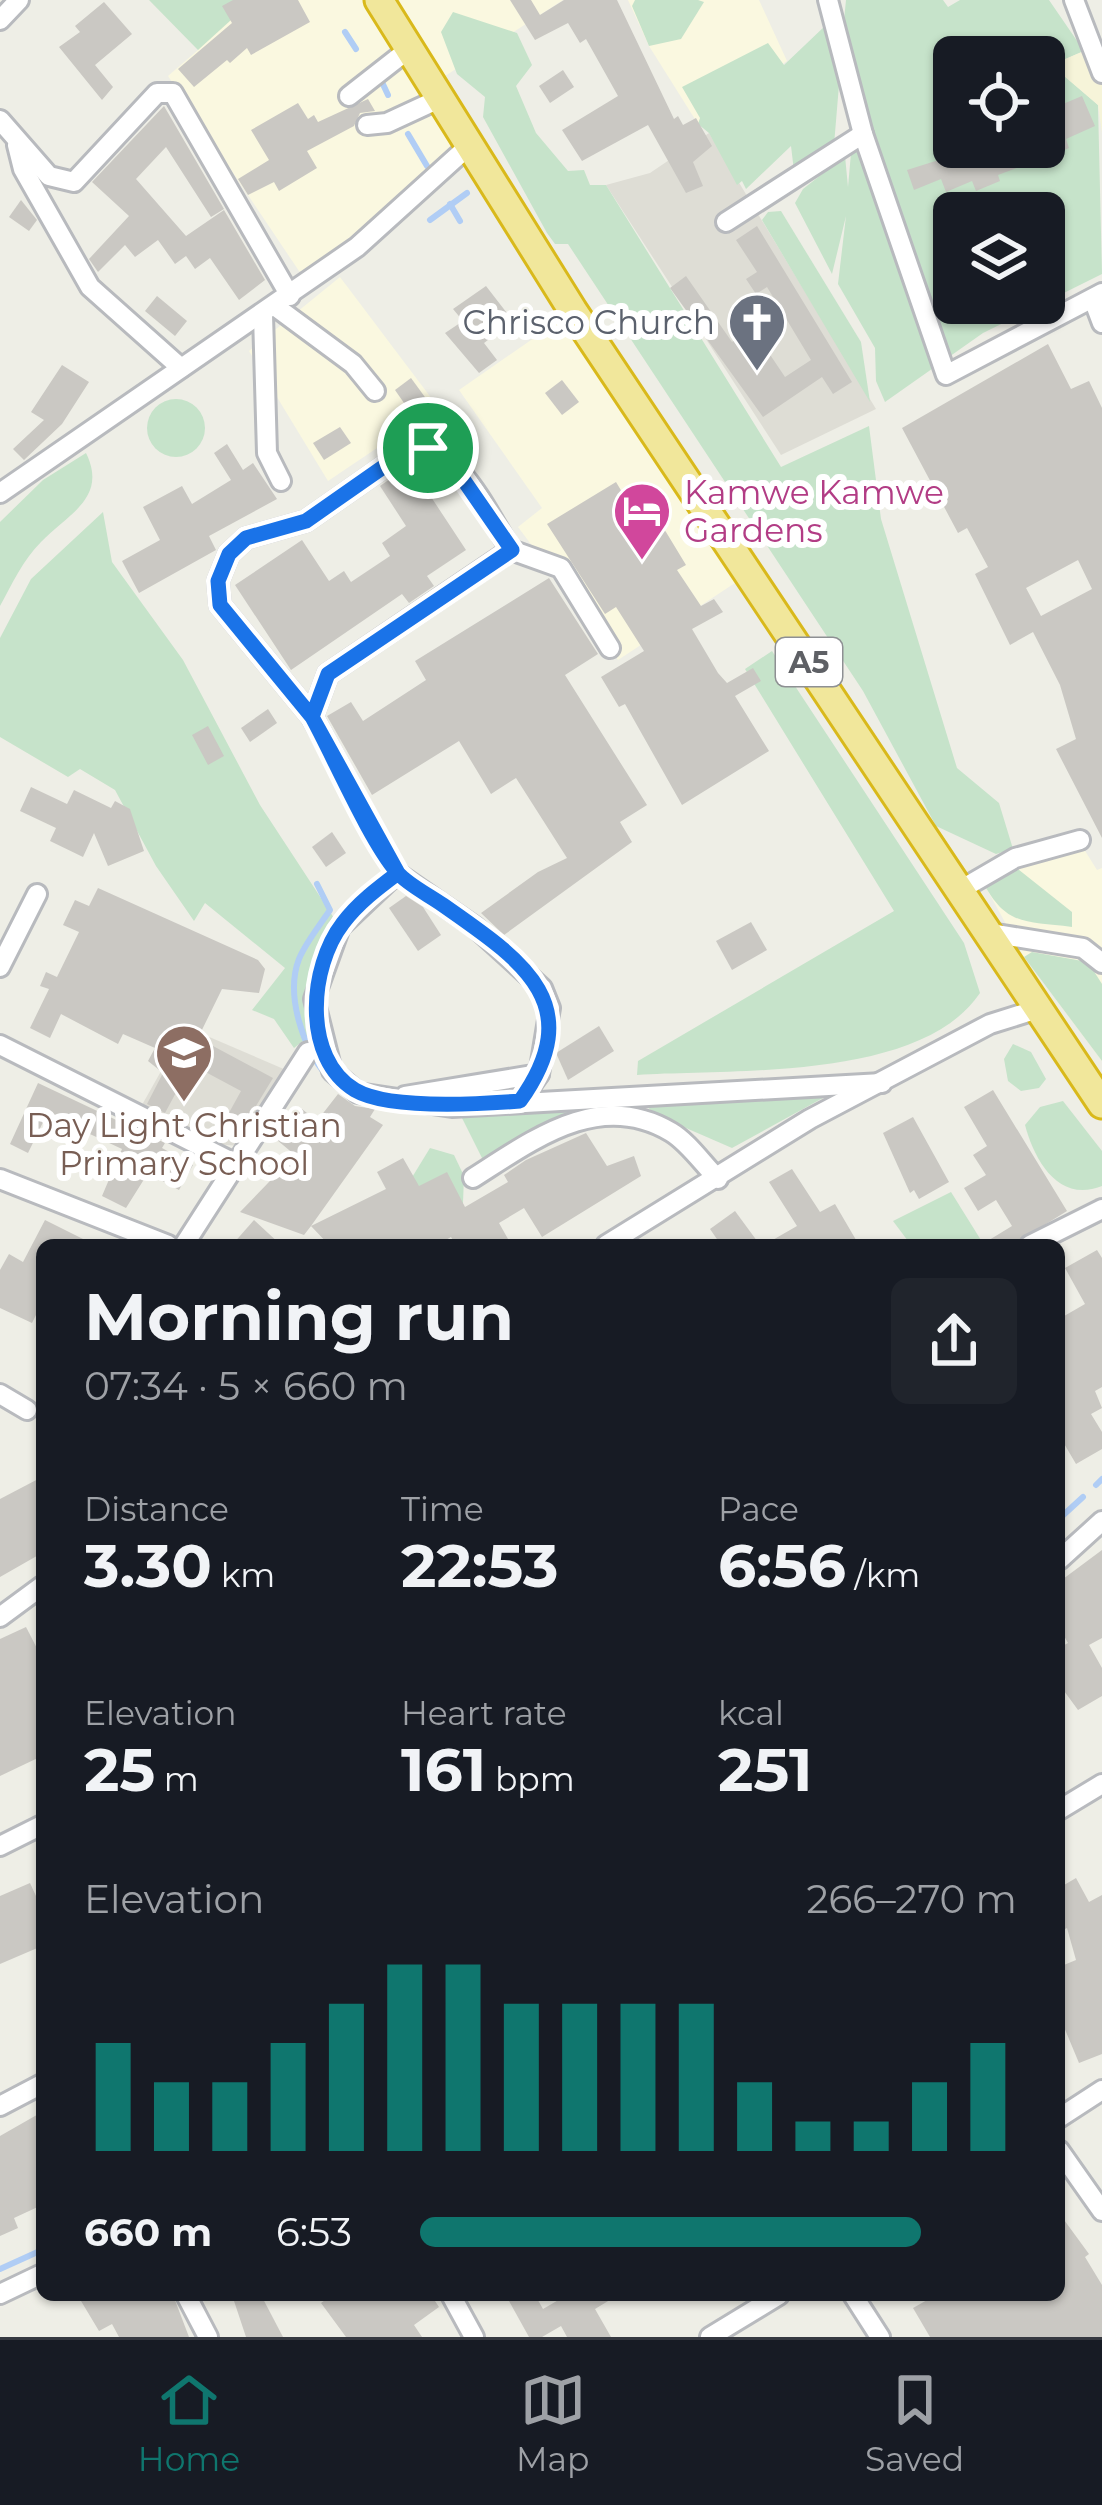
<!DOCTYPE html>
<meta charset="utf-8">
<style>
:root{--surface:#171b24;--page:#20242c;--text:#f1f3f6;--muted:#9ea1a6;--line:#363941;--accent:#0f766e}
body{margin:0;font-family:Montserrat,sans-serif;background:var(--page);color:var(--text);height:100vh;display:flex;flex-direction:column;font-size:45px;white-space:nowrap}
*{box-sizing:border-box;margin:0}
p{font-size:39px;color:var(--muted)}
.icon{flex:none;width:66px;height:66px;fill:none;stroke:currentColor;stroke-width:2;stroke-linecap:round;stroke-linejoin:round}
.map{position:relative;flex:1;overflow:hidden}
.panel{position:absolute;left:36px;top:1239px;width:1029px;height:1062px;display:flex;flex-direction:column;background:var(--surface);border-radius:18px;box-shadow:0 3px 9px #0004}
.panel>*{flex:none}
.buttons{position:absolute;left:933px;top:36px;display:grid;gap:24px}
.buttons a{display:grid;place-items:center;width:132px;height:132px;border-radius:18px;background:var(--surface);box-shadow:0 3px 9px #0004;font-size:60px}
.pin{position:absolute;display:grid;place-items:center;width:102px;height:102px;color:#fff;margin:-51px;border:6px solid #fff;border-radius:50%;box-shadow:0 3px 12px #0007}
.round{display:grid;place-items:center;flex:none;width:126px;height:126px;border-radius:18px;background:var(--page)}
.overview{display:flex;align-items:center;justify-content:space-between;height:204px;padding:0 48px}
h1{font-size:66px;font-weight:700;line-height:90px}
.metrics{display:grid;grid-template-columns:repeat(3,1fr);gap:18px;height:204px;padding:12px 48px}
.metrics div{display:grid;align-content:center}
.metrics b{font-size:60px;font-weight:700}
.metrics small{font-size:33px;font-weight:400}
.metrics p{font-size:33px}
.chart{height:336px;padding:24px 48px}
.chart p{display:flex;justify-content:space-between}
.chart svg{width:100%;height:216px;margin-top:12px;stroke:var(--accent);stroke-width:6}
ul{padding:0 48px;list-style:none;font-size:39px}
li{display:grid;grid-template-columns:192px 144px 1fr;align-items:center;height:90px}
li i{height:30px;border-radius:15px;background:var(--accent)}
.tabs{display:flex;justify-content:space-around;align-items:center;height:168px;border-top:3px solid var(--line);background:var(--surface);font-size:33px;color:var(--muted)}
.tabs a{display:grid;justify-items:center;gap:6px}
.tabs .on{color:var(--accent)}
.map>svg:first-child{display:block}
</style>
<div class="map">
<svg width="1102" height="2337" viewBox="0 0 1102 2337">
<rect width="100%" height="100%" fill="#eeeee6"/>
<g fill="#faf8e0">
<path d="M227 0H364L458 139 375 238 309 276 299 271 168 76 198 50Z"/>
<path d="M398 0H563L445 76Z"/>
<path d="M628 0H759L787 61 698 124 649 46Z"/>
<path d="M340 277 438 407 328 481 249 351Z"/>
<path d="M570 313 738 581 618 660 518 527 542 508 459 390Z"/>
<path d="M1082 846 1097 870 1102 868V1061L1024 957 983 882 1014 866Z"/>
</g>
<g fill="#deddd5">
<path d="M709 133 876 409 781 455 606 185 650 173Z"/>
<path d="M186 1027 286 1070 239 1146 202 1143 138 1112Z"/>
</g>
<g fill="#c6e3ca" fill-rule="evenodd">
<path d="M149 0H253L198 50Z"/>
<path d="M635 0H698L704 2 681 39 649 46 632 6Z"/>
<path d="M846 0H943L948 7 960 0H1049L1084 51 1052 65 1098 105 1102 274 983 333 885 402 876 381 875 348 838 284 846 216 832 274 795 203 803 189 845 156 848 187 858 74 844 20ZM954 57H1044V147H954ZM954 213H1044V303H954Z"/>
<path d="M453 12 517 33 532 65 516 86 536 133 568 171 584 170 590 185H606L781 467 869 426 881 519 957 768 999 803 1013 849 996 854 936 826 863 691 568 244H555L547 233 483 117 485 97 457 74 441 32Z"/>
<path d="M826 25 840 73 834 145 794 171 791 146 746 189 742 181 737 185 709 133 698 124 700 118 682 87 768 43 784 65Z"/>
<path d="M781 211 861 342 870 402 762 220 768 212Z"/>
<circle cx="176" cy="428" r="29"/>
<path d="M86 453C108 498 68 514 41 542 23 560 12 584 0 606V522L43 480Z"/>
<path d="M103 512 112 562 183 660 260 805 334 918C311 957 300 987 313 1033L294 1048 274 1019 252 1010 285 968 205 903 194 921 156 866 115 790 80 769 68 777 0 737V638L31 579Z"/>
<path d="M772 651 964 943 980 993C921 1081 732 1069 637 1075L638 1061 894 911 745 669Z"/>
<path d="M1014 866 1072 912V927C1027 921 1006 927 983 882Z"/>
<path d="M1032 952 1088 962 1102 984V1061L1024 957Z"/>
<path d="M1013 1044 1031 1052 1046 1079 1039 1088 1021 1091 1008 1081 1004 1059Z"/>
<path d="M852 1082 732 1148 656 1115 642 1102Z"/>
<path d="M1063 1101 1102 1151V1186C1058 1204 1034 1159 1025 1125L1040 1107Z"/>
<path d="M581 1110 484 1162 462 1118Z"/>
<path d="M430 1148 454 1155 464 1176 463 1203 431 1210 411 1179Z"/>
<path d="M951 1192 984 1245H911L893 1221Z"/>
</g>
<path fill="#f6f4d9" d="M1084 51 1102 85V133L1098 105 1051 65Z"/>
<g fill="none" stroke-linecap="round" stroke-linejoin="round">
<g stroke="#b0cdf5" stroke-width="6">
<path d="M345 32 356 49"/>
<path d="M381 80 388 95"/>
<path d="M408 134 427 166"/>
<path d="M450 204 460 221"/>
<path d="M430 220 467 193"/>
<path d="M317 884 330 910C320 925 306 942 299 959 285 995 303 1048 327 1076"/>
<path d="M1096 1485 1102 1479"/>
<path d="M1059 1519 1083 1497"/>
<path d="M0 2269 42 2250"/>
</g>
</g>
<g fill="#cac8c3" fill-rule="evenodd">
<path d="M233 0H298L310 22 251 55 247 48 230 63 227 60 194 87 178 69 232 23 222 6Z"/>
<path d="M510 0H531L540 15 564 0H617L674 119 678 116 683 125 696 118 712 146 693 162 703 186 686 193 648 125 582 161 562 130 618 96 586 39 580 43 568 23 535 40Z"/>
<path d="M104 2 132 34 95 65 113 87 102 100 59 47 80 32 75 26Z"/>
<path d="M563 70 574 87 550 103 539 86Z"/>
<path d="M1082 96 1095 126 1066 139 1069 148 998 175 1000 181 976 191 972 181 946 192 941 179 914 190 907 170 961 153 959 147H1044V112Z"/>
<path d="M368 99 375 111 360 113 354 126 307 151 317 168 279 191 274 182 248 195 238 179 269 160 251 130 298 103 308 119 314 115 318 122Z"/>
<path d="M164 106 224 209 211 217 166 147 136 179 186 236 224 210 265 280 239 300 210 258 195 269 186 256 175 264 158 240 135 257 125 245 98 272 89 259 129 216 92 182Z"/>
<path d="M21 200 37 220 29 231 9 217Z"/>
<path d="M757 226 852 382 833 394 822 377 763 417 670 288 686 276 732 342 752 328 785 377 811 360 767 287 756 294 746 279 757 272 736 240Z"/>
<path d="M486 286 513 321 484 343 497 360 479 373 445 333 463 321 453 309Z"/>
<path d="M157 296 187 321 175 336 145 311Z"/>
<path d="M1048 344 1071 389 1089 381 1102 408V838L1056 749 1076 739 1060 685 1033 632 1010 645 975 574 988 567 967 528 958 533 902 428ZM1078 560 1092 589 1041 616 1026 588Z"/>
<path d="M62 365 89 382 62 424 24 460 13 449 44 420 31 412Z"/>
<path d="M411 378 430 404 413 416 395 390Z"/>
<path d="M562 380 579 402 562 415 545 393Z"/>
<path d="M340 427 351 443 324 460 313 443Z"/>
<path d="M227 444 243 470 253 463 277 499 209 536 216 550 139 593 122 561 160 540 143 507 182 486 192 504 231 480 214 453Z"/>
<path d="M410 465 466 550 427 576 434 586 409 603 402 594 291 670 235 585 302 540 329 581 344 571 351 582 390 556 382 543 406 526 380 486Z"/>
<path d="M616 482 637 517 650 510 666 532 686 565 677 570 701 606 714 599 723 612 692 629 718 673 727 683 753 668 761 681 735 696 769 751 682 805 625 704 619 707 601 677 644 651 616 607 605 614 547 524Z"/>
<path d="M549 578 598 654 565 675 647 805 620 822 632 842 504 935 481 913 538 872 567 858 516 778 491 794 459 741 372 795 327 716 351 702 363 721 426 680 415 661Z"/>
<path d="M268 709 277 723 250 742 241 728Z"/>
<path d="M208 726 224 756 208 765 192 735Z"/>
<path d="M31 787 67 804 74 790 111 808 115 801 130 809 144 851 108 866 94 833 83 857 50 841 56 828 20 811Z"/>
<path d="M332 832 346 853 326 867 312 847Z"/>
<path d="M98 888 258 960 265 969 259 993 222 989 198 1038 273 1078 242 1129 225 1120 241 1091 198 1068 193 1078 186 1074 165 1113 147 1104 163 1073 148 1061 155 1048 123 1034 118 1044 61 1014 50 1038 30 1028 49 989 40 986 46 972 57 977 79 932 63 925 75 900 89 906Z"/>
<path d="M406 896 423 907 441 935 418 951 389 908Z"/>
<path d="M751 922 767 950 732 970 716 941Z"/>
<path d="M599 1026 614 1051 568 1080 556 1053Z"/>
<path d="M38 1083 165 1143 162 1148 193 1165 179 1190 148 1173 126 1208 102 1196 122 1149 47 1114 28 1153 10 1144Z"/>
<path d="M993 1090 1067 1211 1012 1245H981L1012 1226 996 1200 978 1211 964 1188 986 1175 973 1155 987 1146 964 1107Z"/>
<path d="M338 1094 355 1106 375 1109 370 1117 383 1125 311 1226 386 1189 377 1172 403 1158 419 1186 447 1172 465 1207 508 1182 504 1175 526 1160 586 1133 607 1166 634 1156 641 1176 542 1237 524 1208 499 1223 508 1239 497 1245H456L451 1237 437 1245H329L311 1226 304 1235 240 1212 295 1155 277 1140 302 1109 317 1121Z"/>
<path d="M913 1117 949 1182 919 1199 914 1190 910 1193 883 1133Z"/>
<path d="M792 1169 820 1212 835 1204 859 1245H764L797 1226 769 1182Z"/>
<path d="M735 1211 760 1245H721L710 1229Z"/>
<path d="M45 1220 95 1245H42V1303L32 1323 0 1308V1270L9 1254 23 1262Z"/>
<path d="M254 1220 281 1245H232Z"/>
<path d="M1097 1250 1102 1258V1387L1095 1391 1102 1408 1091 1414 1102 1432V1449L1076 1464 1059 1435V1319L1085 1304 1065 1268Z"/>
<path d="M42 1477V1553L0 1577V1499Z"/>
<path d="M1102 1550V1638L1089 1645 1102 1668V1696L1078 1710 1059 1684V1648L1068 1643 1059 1627V1582Z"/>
<path d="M26 1627 42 1658V1756L0 1776V1639Z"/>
<path d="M1076 1878 1089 1902 1102 1895V2054L1079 2063 1059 2015V1967L1076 1960 1067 1928 1059 1932V1888Z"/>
<path d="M30 1883 42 1909V1946L0 1964V1896Z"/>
<path d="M42 2112V2205L14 2218 18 2228 0 2236V2136Z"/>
<path d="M1059 2213 1089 2254 1085 2257 1102 2285V2337H930L913 2308 936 2295H1059Z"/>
<path d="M92 2295H173L189 2337H119L112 2324 99 2331 81 2301Z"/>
<path d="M232 2295H261L283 2337H246Z"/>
<path d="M332 2295H431L439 2307 414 2325 422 2337H346L321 2303Z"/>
<path d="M519 2295H535L543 2309 567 2295H618L595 2309 611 2337H567L561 2326 542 2337H529L509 2301Z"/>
</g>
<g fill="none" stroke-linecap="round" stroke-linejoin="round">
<g stroke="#b8babe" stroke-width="24">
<g id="minor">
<path d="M828 0 863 134 946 375 1102 293"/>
<path d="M1074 0 1102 73"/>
<path d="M0 20 19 0"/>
<path d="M349 96 409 49"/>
<path d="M0 120 49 176 74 182 157 93H173L290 296"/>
<path d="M367 125 387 123 441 98"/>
<path d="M17 145 23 169 90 287 181 368"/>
<path d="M726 222 863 134"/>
<path d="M1093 299 1102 323"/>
<path d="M276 307 353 364 375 391"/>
<path d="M263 315 267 453 281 481"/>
<path d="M0 493 357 247 472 143"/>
<path d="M511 550C486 512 460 445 409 449L306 521 246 538 229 554 218 581 220 605 312 717 397 873 475 927 542 988 550 1008 539 1074 520 1101"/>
<path d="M312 717 328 674 511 550 561 568 610 648"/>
<path d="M397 873 340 927 314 999 332 1071 358 1093 452 1107 882 1083"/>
<path d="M960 890 1015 858 1080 840"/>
<path d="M990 933 1083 948 1102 963"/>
<path d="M0 967 37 894"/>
<path d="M0 1045 236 1164"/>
<path d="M405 1096 539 1074"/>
<path d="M473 1178C533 1140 599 1089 671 1132 688 1142 703 1164 718 1179"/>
<path d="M0 1179 168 1245"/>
<path d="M184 1245 308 1052"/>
<path d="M606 1245 810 1119 990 1024 1038 1009"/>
<path d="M1030 1245 1102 1209"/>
<path d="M0 1394 27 1410"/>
<path d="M1059 1560 1102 1521"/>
<path d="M0 1617 42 1586"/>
<path d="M1059 1810 1102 1784"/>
<path d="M0 1846 42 1825"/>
<path d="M0 2106 42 2084"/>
<path d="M1059 2118 1102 2090"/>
<path d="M1059 2150 1102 2211"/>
<path d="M0 2294 42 2274"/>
<path d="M186 2295 208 2337"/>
<path d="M451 2295 474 2337"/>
<path d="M853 2295 880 2337"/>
<path d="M710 2337 779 2295"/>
</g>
</g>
<g stroke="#d9b91b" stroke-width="33">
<path id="highway" d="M379 0 573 311 1102 1104"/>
</g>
<use href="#minor" stroke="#fff" stroke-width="18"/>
<use href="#highway" stroke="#f1e79b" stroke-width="27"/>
</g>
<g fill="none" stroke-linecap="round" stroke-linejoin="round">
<g stroke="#fff" stroke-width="24">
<path id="route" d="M428 448 409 449 306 521 246 538 229 554 218 581 220 605 312 717 398 873C378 888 358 903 343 923 309 967 302 1058 355 1090 389 1110 481 1104 520 1101 590 1003 520 959 443 905 429 895 408 885 397 872 370 841 334 757 312 717L328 674 512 550 447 456 428 448"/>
</g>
<use href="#route" stroke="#1a73e8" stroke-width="15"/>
</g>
<defs>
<g id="church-pin" transform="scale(3)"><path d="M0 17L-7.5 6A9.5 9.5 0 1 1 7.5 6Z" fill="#6b7280" stroke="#fff"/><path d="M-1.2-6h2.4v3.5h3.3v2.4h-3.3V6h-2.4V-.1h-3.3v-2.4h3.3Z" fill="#fff"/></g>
<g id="hotel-pin" transform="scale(3)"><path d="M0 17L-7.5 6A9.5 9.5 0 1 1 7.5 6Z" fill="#d1479c" stroke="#fff"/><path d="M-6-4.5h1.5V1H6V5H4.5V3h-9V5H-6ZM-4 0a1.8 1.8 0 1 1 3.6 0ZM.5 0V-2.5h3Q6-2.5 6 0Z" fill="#fff"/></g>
<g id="school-pin" transform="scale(3)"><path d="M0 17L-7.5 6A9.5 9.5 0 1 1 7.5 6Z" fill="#8d6e63" stroke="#fff"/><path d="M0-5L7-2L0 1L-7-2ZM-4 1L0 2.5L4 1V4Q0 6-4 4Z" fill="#fff"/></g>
</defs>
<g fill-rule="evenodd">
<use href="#church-pin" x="757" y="322"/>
<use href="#hotel-pin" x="642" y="511"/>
<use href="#school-pin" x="184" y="1053"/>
</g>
<g text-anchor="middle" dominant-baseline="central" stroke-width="12" stroke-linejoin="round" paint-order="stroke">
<rect fill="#fff" stroke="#8e9093" stroke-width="3" x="776" y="638" width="66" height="48" rx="9"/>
<g font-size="30" font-weight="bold" fill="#5e6065">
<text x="809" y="662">A5</text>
</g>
<g font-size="33" fill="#5b616d" stroke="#fff" text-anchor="end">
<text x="715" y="322">Chrisco Church</text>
</g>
<g font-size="33" fill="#b23c85" stroke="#fff" text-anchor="start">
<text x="684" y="492">Kamwe Kamwe<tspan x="684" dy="38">Gardens</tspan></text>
</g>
<g font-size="33" fill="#785e54" stroke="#fff">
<text x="184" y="1125">Day Light Christian<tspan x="184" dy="38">Primary School</tspan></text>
</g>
</g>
</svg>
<div class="buttons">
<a><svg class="icon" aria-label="locate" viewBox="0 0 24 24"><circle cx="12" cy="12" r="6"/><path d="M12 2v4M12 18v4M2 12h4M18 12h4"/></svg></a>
<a><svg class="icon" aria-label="layers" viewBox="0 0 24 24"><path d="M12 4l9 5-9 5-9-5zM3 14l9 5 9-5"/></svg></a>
</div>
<div class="pin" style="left:428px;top:448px;background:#1e9e55"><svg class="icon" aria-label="arrive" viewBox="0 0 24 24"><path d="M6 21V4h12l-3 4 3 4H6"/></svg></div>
<section class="panel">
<div class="overview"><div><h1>Morning run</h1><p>07:34 · 5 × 660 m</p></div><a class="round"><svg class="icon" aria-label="share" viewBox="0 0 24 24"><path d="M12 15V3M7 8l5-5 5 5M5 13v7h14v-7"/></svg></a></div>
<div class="metrics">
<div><p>Distance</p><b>3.30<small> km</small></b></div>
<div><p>Time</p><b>22:53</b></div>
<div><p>Pace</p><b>6:56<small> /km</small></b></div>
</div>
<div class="metrics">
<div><p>Elevation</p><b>25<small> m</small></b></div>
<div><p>Heart rate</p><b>161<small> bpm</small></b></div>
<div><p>kcal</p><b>251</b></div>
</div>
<div class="chart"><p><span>Elevation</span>266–270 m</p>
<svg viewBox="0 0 160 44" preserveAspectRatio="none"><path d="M5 44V22M15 44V30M25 44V30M35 44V22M45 44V14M55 44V6M65 44V6M75 44V14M85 44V14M95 44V14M105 44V14M115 44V30M125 44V38M135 44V38M145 44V30M155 44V22"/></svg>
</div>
<ul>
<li><b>660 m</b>6:53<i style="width:84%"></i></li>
</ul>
</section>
</div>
<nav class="tabs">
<a class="on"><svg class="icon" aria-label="home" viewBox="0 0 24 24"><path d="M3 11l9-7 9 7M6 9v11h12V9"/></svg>Home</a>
<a><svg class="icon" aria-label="map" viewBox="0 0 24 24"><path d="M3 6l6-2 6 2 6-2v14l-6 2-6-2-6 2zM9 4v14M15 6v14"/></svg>Map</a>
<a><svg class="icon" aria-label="saved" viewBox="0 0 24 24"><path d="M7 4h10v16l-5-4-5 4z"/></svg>Saved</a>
</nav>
